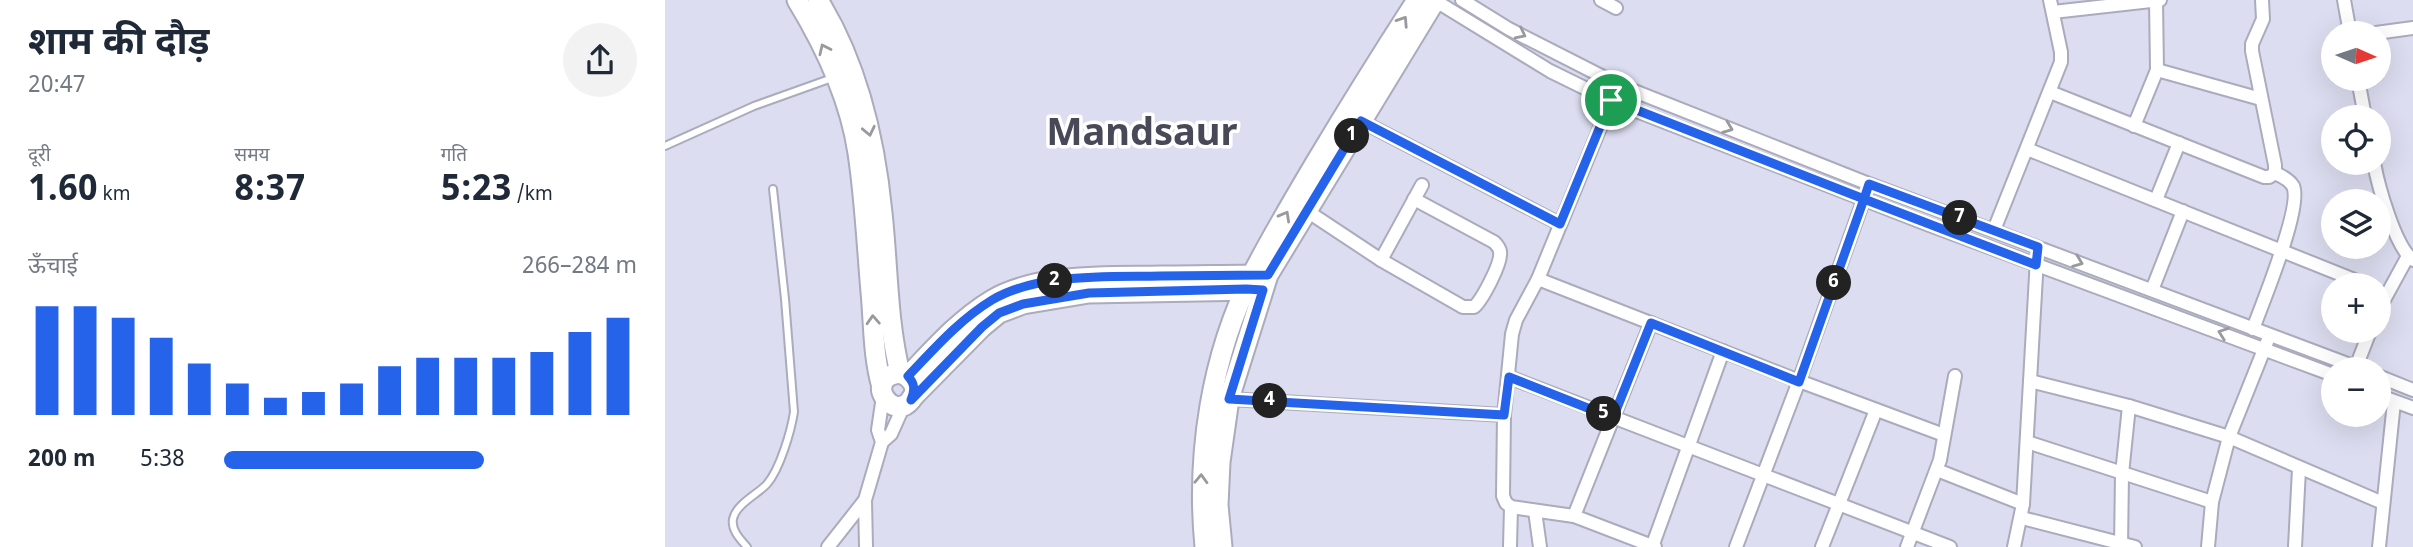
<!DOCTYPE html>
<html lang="hi">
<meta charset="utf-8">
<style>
:root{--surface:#fff;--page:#f2f2f3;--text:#1f2937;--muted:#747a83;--accent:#2563eb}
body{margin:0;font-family:Georgia,"Noto Sans Devanagari",serif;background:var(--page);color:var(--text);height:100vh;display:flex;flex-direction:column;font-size:26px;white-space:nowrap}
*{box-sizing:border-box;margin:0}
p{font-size:23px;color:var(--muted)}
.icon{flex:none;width:38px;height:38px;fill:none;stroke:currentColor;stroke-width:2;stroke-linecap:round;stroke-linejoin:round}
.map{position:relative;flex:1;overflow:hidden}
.drawer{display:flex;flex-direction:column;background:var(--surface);width:665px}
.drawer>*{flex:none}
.needle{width:46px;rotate:93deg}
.controls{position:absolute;left:1656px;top:21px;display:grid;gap:14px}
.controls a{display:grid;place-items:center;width:70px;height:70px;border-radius:50%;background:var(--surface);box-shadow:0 7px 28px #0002;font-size:35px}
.pin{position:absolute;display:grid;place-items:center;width:60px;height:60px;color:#fff;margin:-30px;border:4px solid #fff;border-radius:50%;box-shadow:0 2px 7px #0007}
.km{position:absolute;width:35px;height:35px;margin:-18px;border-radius:50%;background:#222;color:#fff;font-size:19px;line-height:35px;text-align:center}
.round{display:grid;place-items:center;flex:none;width:74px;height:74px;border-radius:37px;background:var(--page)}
.headline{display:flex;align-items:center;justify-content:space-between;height:119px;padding:0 28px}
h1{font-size:38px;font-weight:700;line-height:52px}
.figures{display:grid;grid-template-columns:repeat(3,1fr);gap:10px;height:119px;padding:7px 28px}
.figures div{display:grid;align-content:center}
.figures b{font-size:35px;font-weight:700}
.figures small{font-size:19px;font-weight:400}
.figures p{font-size:19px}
.chart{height:196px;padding:14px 28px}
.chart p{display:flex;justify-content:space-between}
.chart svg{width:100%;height:126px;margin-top:7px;stroke:var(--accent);stroke-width:6}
ul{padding:0 28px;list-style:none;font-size:23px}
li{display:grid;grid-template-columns:112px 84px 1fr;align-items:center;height:52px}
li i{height:18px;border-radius:9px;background:var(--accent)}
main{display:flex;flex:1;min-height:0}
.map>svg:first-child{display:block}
</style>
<main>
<section class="drawer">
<div class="headline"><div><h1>शाम की दौड़</h1><p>20:47</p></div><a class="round"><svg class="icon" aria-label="share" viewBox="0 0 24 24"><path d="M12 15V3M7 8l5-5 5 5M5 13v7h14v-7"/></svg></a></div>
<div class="figures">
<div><p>दूरी</p><b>1.60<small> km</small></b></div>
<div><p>समय</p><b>8:37</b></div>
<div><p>गति</p><b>5:23<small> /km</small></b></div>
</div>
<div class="chart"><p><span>ऊँचाई</span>266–284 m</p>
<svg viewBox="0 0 160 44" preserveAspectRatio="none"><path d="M5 44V6M15 44V6M25 44V10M35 44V17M45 44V26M55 44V33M65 44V38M75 44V36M85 44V33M95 44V27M105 44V24M115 44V24M125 44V24M135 44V22M145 44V15M155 44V10"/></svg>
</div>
<ul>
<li><b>200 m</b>5:38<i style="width:63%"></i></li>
</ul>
</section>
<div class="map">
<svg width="1748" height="547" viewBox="0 0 1748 547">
<rect width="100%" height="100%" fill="#dcddf0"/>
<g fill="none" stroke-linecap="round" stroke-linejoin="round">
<g stroke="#aaabbc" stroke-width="10">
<g id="service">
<path d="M0 146 89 106 170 77"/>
<path d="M82 547C75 539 66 530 68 519 71 504 93 494 102 484 115 469 126 431 129 412L120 299 108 189"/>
</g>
</g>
<g stroke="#aaabbc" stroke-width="16">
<g id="minor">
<path d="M797 0 844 29 954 85 1204 184 1696 369"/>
<path d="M936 0 951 8"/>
<path d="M1679 0 1685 33"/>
<path d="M774 3 885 71 946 101 1262 224 1668 375"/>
<path d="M1388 12 1495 0"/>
<path d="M1711 33 1748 28"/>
<path d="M1492 70 1596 99"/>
<path d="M1693 79 1700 117"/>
<path d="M1385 92 1599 177H1604L1610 173V165L1587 51V44L1598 19 1597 0"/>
<path d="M946 101 873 279 851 320 847 334 839 415 838 496 841 503 846 507 909 516 990 547"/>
<path d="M696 121 895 224"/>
<path d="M1469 126 1492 70 1491 0"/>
<path d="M1362 149 1702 285"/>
<path d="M1709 163C1713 185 1730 247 1748 260"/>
<path d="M1491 200 1514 143"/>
<path d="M642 211 716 260 798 307H809C817 300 837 263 835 252 835 249 831 244 829 242L749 199"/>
<path d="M1329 230 1396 62V52L1385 0"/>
<path d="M716 260 757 185"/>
<path d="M873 279 1134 381 1279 435"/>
<path d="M1487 290 1518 211"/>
<path d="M1713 311 1743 256"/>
<path d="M1588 329C1597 304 1638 206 1628 186 1624 179 1616 176 1610 173"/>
<path d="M1691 367 1705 331"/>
<path d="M1713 376 1748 390"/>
<path d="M844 377 1285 547"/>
<path d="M1365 381 1464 406 1564 437 1602 342"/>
<path d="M1713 395 1748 408"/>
<path d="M564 399 839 415"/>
<path d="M217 442 226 434 239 405"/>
<path d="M1362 442 1547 502"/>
<path d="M1272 470 1358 504"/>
<path d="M870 511 875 547"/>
<path d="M909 516 986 323"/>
<path d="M1357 518 1470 547"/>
<path d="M163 547 200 500"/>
<path d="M201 547 200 500 217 442 213 430 218 396"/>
<path d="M845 547 846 507"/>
<path d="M987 547 1058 351"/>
<path d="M1071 547 1134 381 1201 193"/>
<path d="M1157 547 1211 410"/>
<path d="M1242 547 1275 460 1290 376"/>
<path d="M1349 547 1358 504 1372 258"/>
<path d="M1456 547 1457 474 1464 406"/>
<path d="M1543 547 1547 502 1564 437 1718 503"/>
<path d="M1630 547 1634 469"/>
<path d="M1714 547 1729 402"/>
</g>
</g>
<g stroke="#aaabbc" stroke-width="23">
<g id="primary">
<path d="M132 0C160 46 185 99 193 153 200 199 202 246 206 292 209 324 208 356 217 387"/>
<path d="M153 0C192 63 210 140 217 213 223 267 222 321 235 373 246 377 255 388 246 400 228 423 196 378 235 373"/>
<path d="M243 376C269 349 294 320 327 300 373 273 444 277 496 276 530 276 564 275 599 275"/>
<path d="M246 399 317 327 334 313 358 304 424 293 590 290"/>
<path d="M540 547C531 455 546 356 588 273 607 236 629 199 651 162 684 107 717 54 752 0"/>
<path d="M557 547 553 505 555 462 564 399 603 275 768 4"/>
</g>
</g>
<use href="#service" stroke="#fff" stroke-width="6"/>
<use href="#minor" stroke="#fff" stroke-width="12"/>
<use href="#primary" stroke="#fff" stroke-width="19"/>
</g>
<defs><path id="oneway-chevron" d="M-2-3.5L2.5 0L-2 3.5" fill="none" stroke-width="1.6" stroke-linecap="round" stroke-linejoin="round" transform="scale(1.75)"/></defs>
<g stroke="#9a9a9e">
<use href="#oneway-chevron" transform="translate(738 21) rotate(-57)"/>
<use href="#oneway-chevron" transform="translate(856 34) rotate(27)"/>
<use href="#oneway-chevron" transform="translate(159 49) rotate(-115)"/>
<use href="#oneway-chevron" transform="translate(1063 128) rotate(21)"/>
<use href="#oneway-chevron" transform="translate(204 131) rotate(78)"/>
<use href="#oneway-chevron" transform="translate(620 216) rotate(-61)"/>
<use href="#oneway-chevron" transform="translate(1413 262) rotate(21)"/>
<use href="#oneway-chevron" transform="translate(208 320) rotate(-93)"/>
<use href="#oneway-chevron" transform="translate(1558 333) rotate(-160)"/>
<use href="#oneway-chevron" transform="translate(536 479) rotate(-88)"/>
</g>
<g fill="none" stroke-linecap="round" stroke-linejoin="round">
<g stroke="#fff" stroke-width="14">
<path id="route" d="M946 100 895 224 696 121 603 275C567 275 531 276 495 276 444 277 372 273 327 300 294 320 269 349 243 376 250 384 250 390 246 400L317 327 334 313 358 304 424 293 581 289 598 290 564 399 839 415 844 377 948 418 986 323 1134 382 1199 199 1371 265 1373 247 1204 184 1199 199 946 100"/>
</g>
<use href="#route" stroke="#2563eb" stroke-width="9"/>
</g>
<g text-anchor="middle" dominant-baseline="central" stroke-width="7" stroke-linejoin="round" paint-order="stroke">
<g font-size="38" font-weight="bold" fill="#484958" stroke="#fff">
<text x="477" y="136">Mandsaur</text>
</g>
</g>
</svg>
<div class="controls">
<a><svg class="needle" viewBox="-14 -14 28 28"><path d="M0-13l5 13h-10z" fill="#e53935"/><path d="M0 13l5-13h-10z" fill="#747a83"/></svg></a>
<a><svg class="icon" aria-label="locate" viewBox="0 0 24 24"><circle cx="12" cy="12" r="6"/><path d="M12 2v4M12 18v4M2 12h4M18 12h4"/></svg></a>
<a><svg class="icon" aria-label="layers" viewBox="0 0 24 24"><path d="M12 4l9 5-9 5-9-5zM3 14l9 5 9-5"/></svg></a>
<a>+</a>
<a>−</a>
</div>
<div class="pin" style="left:946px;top:100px;background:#1e9e55"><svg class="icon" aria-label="arrive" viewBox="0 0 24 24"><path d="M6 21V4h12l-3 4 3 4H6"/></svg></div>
<b class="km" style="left:687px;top:136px">1</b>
<b class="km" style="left:390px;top:281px">2</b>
<b class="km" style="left:605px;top:401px">4</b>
<b class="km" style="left:939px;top:414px">5</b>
<b class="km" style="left:1169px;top:283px">6</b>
<b class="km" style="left:1295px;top:218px">7</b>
</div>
</main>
